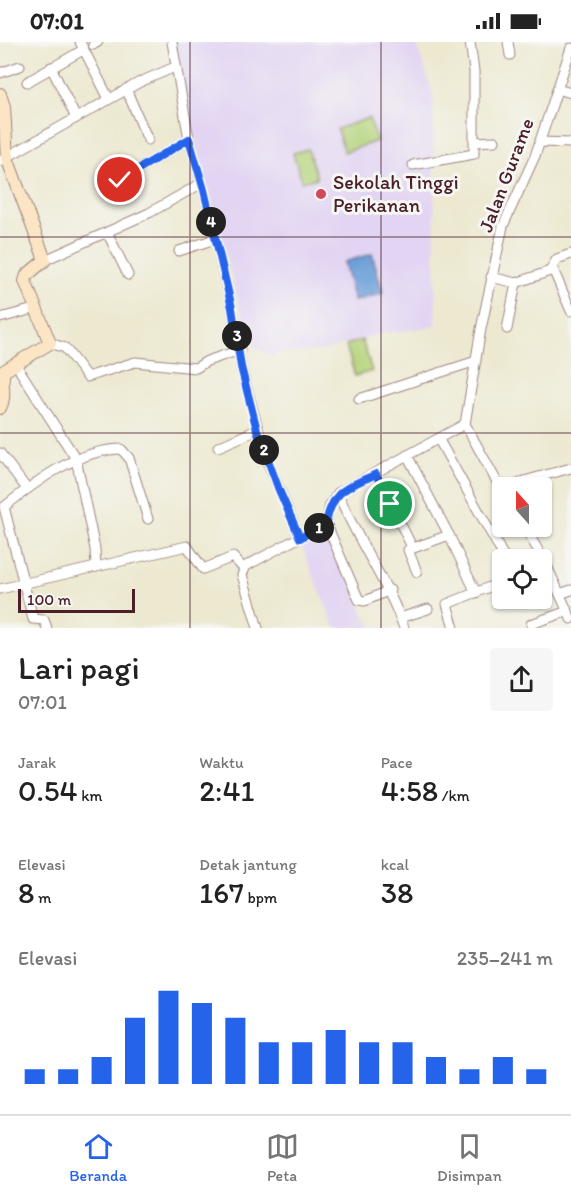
<!DOCTYPE html>
<html lang="id">
<meta charset="utf-8">
<style>
:root{--surface:#fff;--page:#f6f6f6;--text:#222;--muted:#767676;--line:#e0e0e0;--accent:#2563eb}
body{margin:0;font-family:Itim,sans-serif;background:var(--page);color:var(--text);height:100vh;display:flex;flex-direction:column;font-size:22px;white-space:nowrap}
*{box-sizing:border-box;margin:0}
p{font-size:20px;color:var(--muted)}
.icon{flex:none;width:33px;height:33px;fill:none;stroke:currentColor;stroke-width:2;stroke-linecap:round;stroke-linejoin:round}
.map{position:relative;height:586px;overflow:hidden}
.drawer{display:flex;flex-direction:column;background:var(--surface);flex:1}
.drawer>*{flex:none}
.needle{width:39px;rotate:339deg}
.tools{position:absolute;left:492px;top:435px;display:grid;gap:12px}
.tools a{display:grid;place-items:center;width:60px;height:60px;border-radius:6px;background:var(--surface);box-shadow:0 2px 4px #0004;font-size:30px}
.scale{position:absolute;left:18px;bottom:15px;width:117px;box-sizing:border-box;padding-left:6px;border:3px solid #4a1f2b;border-top:0;font-size:16px;line-height:21px;white-space:nowrap;color:#4a1f2b;-webkit-text-stroke:4px #f6f6f2;paint-order:stroke}
.pin{position:absolute;display:grid;place-items:center;width:51px;height:51px;color:#fff;margin:-26px;border:3px solid #fff;border-radius:50%;box-shadow:0 2px 6px #0007}
.km{position:absolute;width:30px;height:30px;margin:-15px;border-radius:50%;background:#222;color:#fff;font-size:16px;line-height:30px;text-align:center}
.round{display:grid;place-items:center;flex:none;width:63px;height:63px;border-radius:6px;background:var(--page)}
.overview{display:flex;align-items:center;justify-content:space-between;height:102px;padding:0 18px}
h1{font-size:33px;font-weight:600;line-height:45px}
.figures{display:grid;grid-template-columns:repeat(3,1fr);gap:9px;height:102px;padding:6px 18px}
.figures div{display:grid;align-content:center}
.figures b{font-size:30px;font-weight:600}
.figures small{font-size:16px;font-weight:400}
.figures p{font-size:16px}
.chart{height:168px;padding:12px 18px}
.chart p{display:flex;justify-content:space-between}
.chart svg{width:100%;height:108px;margin-top:6px;stroke:var(--accent);stroke-width:6}
.status{display:flex;justify-content:space-between;align-items:center;height:42px;padding:0 30px;background:var(--surface);direction:ltr}
.status svg{height:16px;fill:currentColor}
.tab-bar{display:flex;justify-content:space-around;align-items:center;height:84px;border-top:2px solid var(--line);background:var(--surface);font-size:16px;color:var(--muted)}
.tab-bar a{display:grid;justify-items:center;gap:3px}
.tab-bar .current{color:var(--accent)}
.map>svg:first-child{display:block}
</style>
<div class="status"><b>07:01</b><svg viewBox="0 0 49 12"><path d="M0 12V9h3v3zM5 12V6h3v6zM10 12V3h3v9zM15 12V0h3v12zM26 1h20v11H26zM47 4h2v5h-2z"/></svg></div>
<div class="map">
<svg width="571" height="586" viewBox="0 0 571 586">
<rect width="100%" height="100%" fill="#f6f6f2"/>
<filter id="ink" filterUnits="userSpaceOnUse"><feTurbulence type="fractalNoise" baseFrequency=".0167" numOctaves="2"/><feDisplacementMap in="SourceGraphic" scale="12" xChannelSelector="R" yChannelSelector="G"/><feConvolveMatrix kernelMatrix="1 2 1 2 8 2 1 2 1" color-interpolation-filters="sRGB"/></filter>
<filter id="wash" filterUnits="userSpaceOnUse"><feTurbulence type="fractalNoise" baseFrequency=".008" numOctaves="4" result="noise"/><feDisplacementMap in="SourceGraphic" scale="24" xChannelSelector="R" yChannelSelector="G"/><feGaussianBlur stdDeviation="1.35" result="paint"/><feColorMatrix in="noise" values="0 0 0 0 0 0 0 0 0 0 0 0 0 0 0 0 0 1.4 0 .05"/><feComposite in="paint" operator="in"/></filter>
<g filter="url(#wash)">
<rect width="100%" height="100%" fill="#ede9d1"/>
<g fill="#e2d4f3">
<path d="M175 0H416L433 52 436 284 374 293 326 308 269 313 255 305 239 263 187 66Z"/>
<path d="M330 489 366 577 349 585 369 578 372 586H335L300 501Z"/>
</g>
<g fill="#b4d37a" stroke="#7f7952" stroke-width="1.5">
<path d="M369 76 377 99 344 110 337 87Z"/>
<path d="M308 107 317 136 302 140 293 111Z"/>
<path d="M362 298 372 329 355 334 346 303Z"/>
</g>
<path fill="#6da0d9" stroke="#5c6082" stroke-width="1.5" d="M372 212 383 251 354 259 344 220Z"/>
</g>
<g filter="url(#ink)">
<g fill="none" stroke-linecap="round" stroke-linejoin="round">
<g stroke="#9c847e" stroke-width="11">
<g id="street">
<path d="M80 0 109 57"/>
<path d="M172 0 189 97 204 148 232 266 241 325 266 416 300 496"/>
<path d="M508 0 510 13"/>
<path d="M93 3 98 0"/>
<path d="M51 25 76 76"/>
<path d="M0 31 20 24"/>
<path d="M27 40 83 8"/>
<path d="M126 47 148 98"/>
<path d="M557 47 571 51"/>
<path d="M475 100 495 99"/>
<path d="M540 100 571 101"/>
<path d="M0 119 140 40 175 25"/>
<path d="M413 123 474 112V29L470 0"/>
<path d="M120 138 189 97"/>
<path d="M104 192 109 194 128 233"/>
<path d="M179 209 215 197"/>
<path d="M571 212 557 217 552 225 571 269"/>
<path d="M45 218 149 171 202 141"/>
<path d="M491 235 516 241 553 228"/>
<path d="M0 276 34 267"/>
<path d="M507 287 516 241"/>
<path d="M50 301 65 306 87 335 135 320 196 326 207 319 240 308"/>
<path d="M20 329 76 417 95 507 96 525"/>
<path d="M359 357 476 319"/>
<path d="M465 382 481 287 503 184 535 114 571 6"/>
<path d="M465 382 502 449"/>
<path d="M439 398 503 513"/>
<path d="M218 405 257 388"/>
<path d="M0 411 27 447"/>
<path d="M407 413 449 493 476 551"/>
<path d="M376 432 412 505"/>
<path d="M511 446 524 439 571 426"/>
<path d="M338 451C356 498 387 538 404 586"/>
<path d="M326 481 359 558 365 559 390 548"/>
<path d="M524 484 546 522 571 577"/>
<path d="M417 530 408 508 449 493"/>
<path d="M0 547 187 504 203 527 233 515 244 527"/>
<path d="M560 552 571 548"/>
<path d="M400 576 428 567"/>
<path d="M531 582 568 569"/>
<path d="M47 586 44 578 33 577 4 465C38 438 77 408 121 407L129 416 148 477"/>
<path d="M258 586 242 533 246 524 326 481 330 463 338 451 465 382"/>
<path d="M454 586 447 562 502 540"/>
</g>
</g>
<g stroke="#9c847e" stroke-width="14">
<path id="secondary" d="M0 52 4 65 7 116 45 218 27 233 25 239 50 301 4 329C0 341 7 353 0 366"/>
</g>
<use href="#street" stroke="#fff" stroke-width="9"/>
<use href="#secondary" stroke="#fce5c4" stroke-width="12"/>
</g>
</g>
<g fill="none" stroke-linecap="round" stroke-linejoin="round" filter="url(#ink)">
<g stroke="#fff" stroke-width="12">
<path id="route" d="M120 138 189 97 204 148 232 266 241 325 257 388 279 448 300 496 326 481C333 447 347 446 376 432L390 462"/>
</g>
<use href="#route" stroke="#2563eb" stroke-width="8"/>
</g>
<path fill="none" stroke="#4a1f2b" stroke-width="1.5" stroke-opacity="0.55" d="M190 0V586M381 0V586M0 195H571M0 391H571"/>
<circle fill="#d1495b" stroke="#f6f6f2" stroke-width="2" cx="321" cy="152" r="6"/>
<g text-anchor="middle" dominant-baseline="central" stroke-width="6" stroke-linejoin="round" paint-order="stroke">
<g font-size="20" fill="#4a1f2b" stroke="#f6f6f2">
<text transform="translate(506 133) rotate(-69)">Jalan Gurame</text>
</g>
<g font-size="20" fill="#4a1f2b" stroke="#f6f6f2" text-anchor="start">
<text x="333" y="140">Sekolah Tinggi<tspan x="333" dy="23">Perikanan</tspan></text>
</g>
</g>
</svg>
<div class="tools">
<a><svg class="needle" viewBox="-14 -14 28 28"><path d="M0-13l5 13h-10z" fill="#e53935"/><path d="M0 13l5-13h-10z" fill="#767676"/></svg></a>
<a><svg class="icon" aria-label="locate" viewBox="0 0 24 24"><circle cx="12" cy="12" r="6"/><path d="M12 2v4M12 18v4M2 12h4M18 12h4"/></svg></a>
</div>
<div class="scale">100 m</div>
<div class="pin" style="left:390px;top:462px;background:#1e9e55"><svg class="icon" aria-label="arrive" viewBox="0 0 24 24"><path d="M6 21V4h12l-3 4 3 4H6"/></svg></div>
<div class="pin" style="left:120px;top:138px;background:#d93025"><svg class="icon" aria-label="check" viewBox="0 0 24 24"><path d="M5 12l5 5 9-10"/></svg></div>
<b class="km" style="left:319px;top:486px">1</b>
<b class="km" style="left:264px;top:408px">2</b>
<b class="km" style="left:237px;top:294px">3</b>
<b class="km" style="left:211px;top:180px">4</b>
</div>
<section class="drawer">
<div class="overview"><div><h1>Lari pagi</h1><p>07:01</p></div><a class="round"><svg class="icon" aria-label="share" viewBox="0 0 24 24"><path d="M12 15V3M7 8l5-5 5 5M5 13v7h14v-7"/></svg></a></div>
<div class="figures">
<div><p>Jarak</p><b>0.54<small> km</small></b></div>
<div><p>Waktu</p><b>2:41</b></div>
<div><p>Pace</p><b>4:58<small> /km</small></b></div>
</div>
<div class="figures">
<div><p>Elevasi</p><b>8<small> m</small></b></div>
<div><p>Detak jantung</p><b>167<small> bpm</small></b></div>
<div><p>kcal</p><b>38</b></div>
</div>
<div class="chart"><p><span>Elevasi</span>235–241 m</p>
<svg viewBox="0 0 160 44" preserveAspectRatio="none"><path d="M5 44V38M15 44V38M25 44V33M35 44V17M45 44V6M55 44V11M65 44V17M75 44V27M85 44V27M95 44V22M105 44V27M115 44V27M125 44V33M135 44V38M145 44V33M155 44V38"/></svg>
</div>
</section>
<nav class="tab-bar">
<a class="current"><svg class="icon" aria-label="home" viewBox="0 0 24 24"><path d="M3 11l9-7 9 7M6 9v11h12V9"/></svg>Beranda</a>
<a><svg class="icon" aria-label="map" viewBox="0 0 24 24"><path d="M3 6l6-2 6 2 6-2v14l-6 2-6-2-6 2zM9 4v14M15 6v14"/></svg>Peta</a>
<a><svg class="icon" aria-label="saved" viewBox="0 0 24 24"><path d="M7 4h10v16l-5-4-5 4z"/></svg>Disimpan</a>
</nav>
